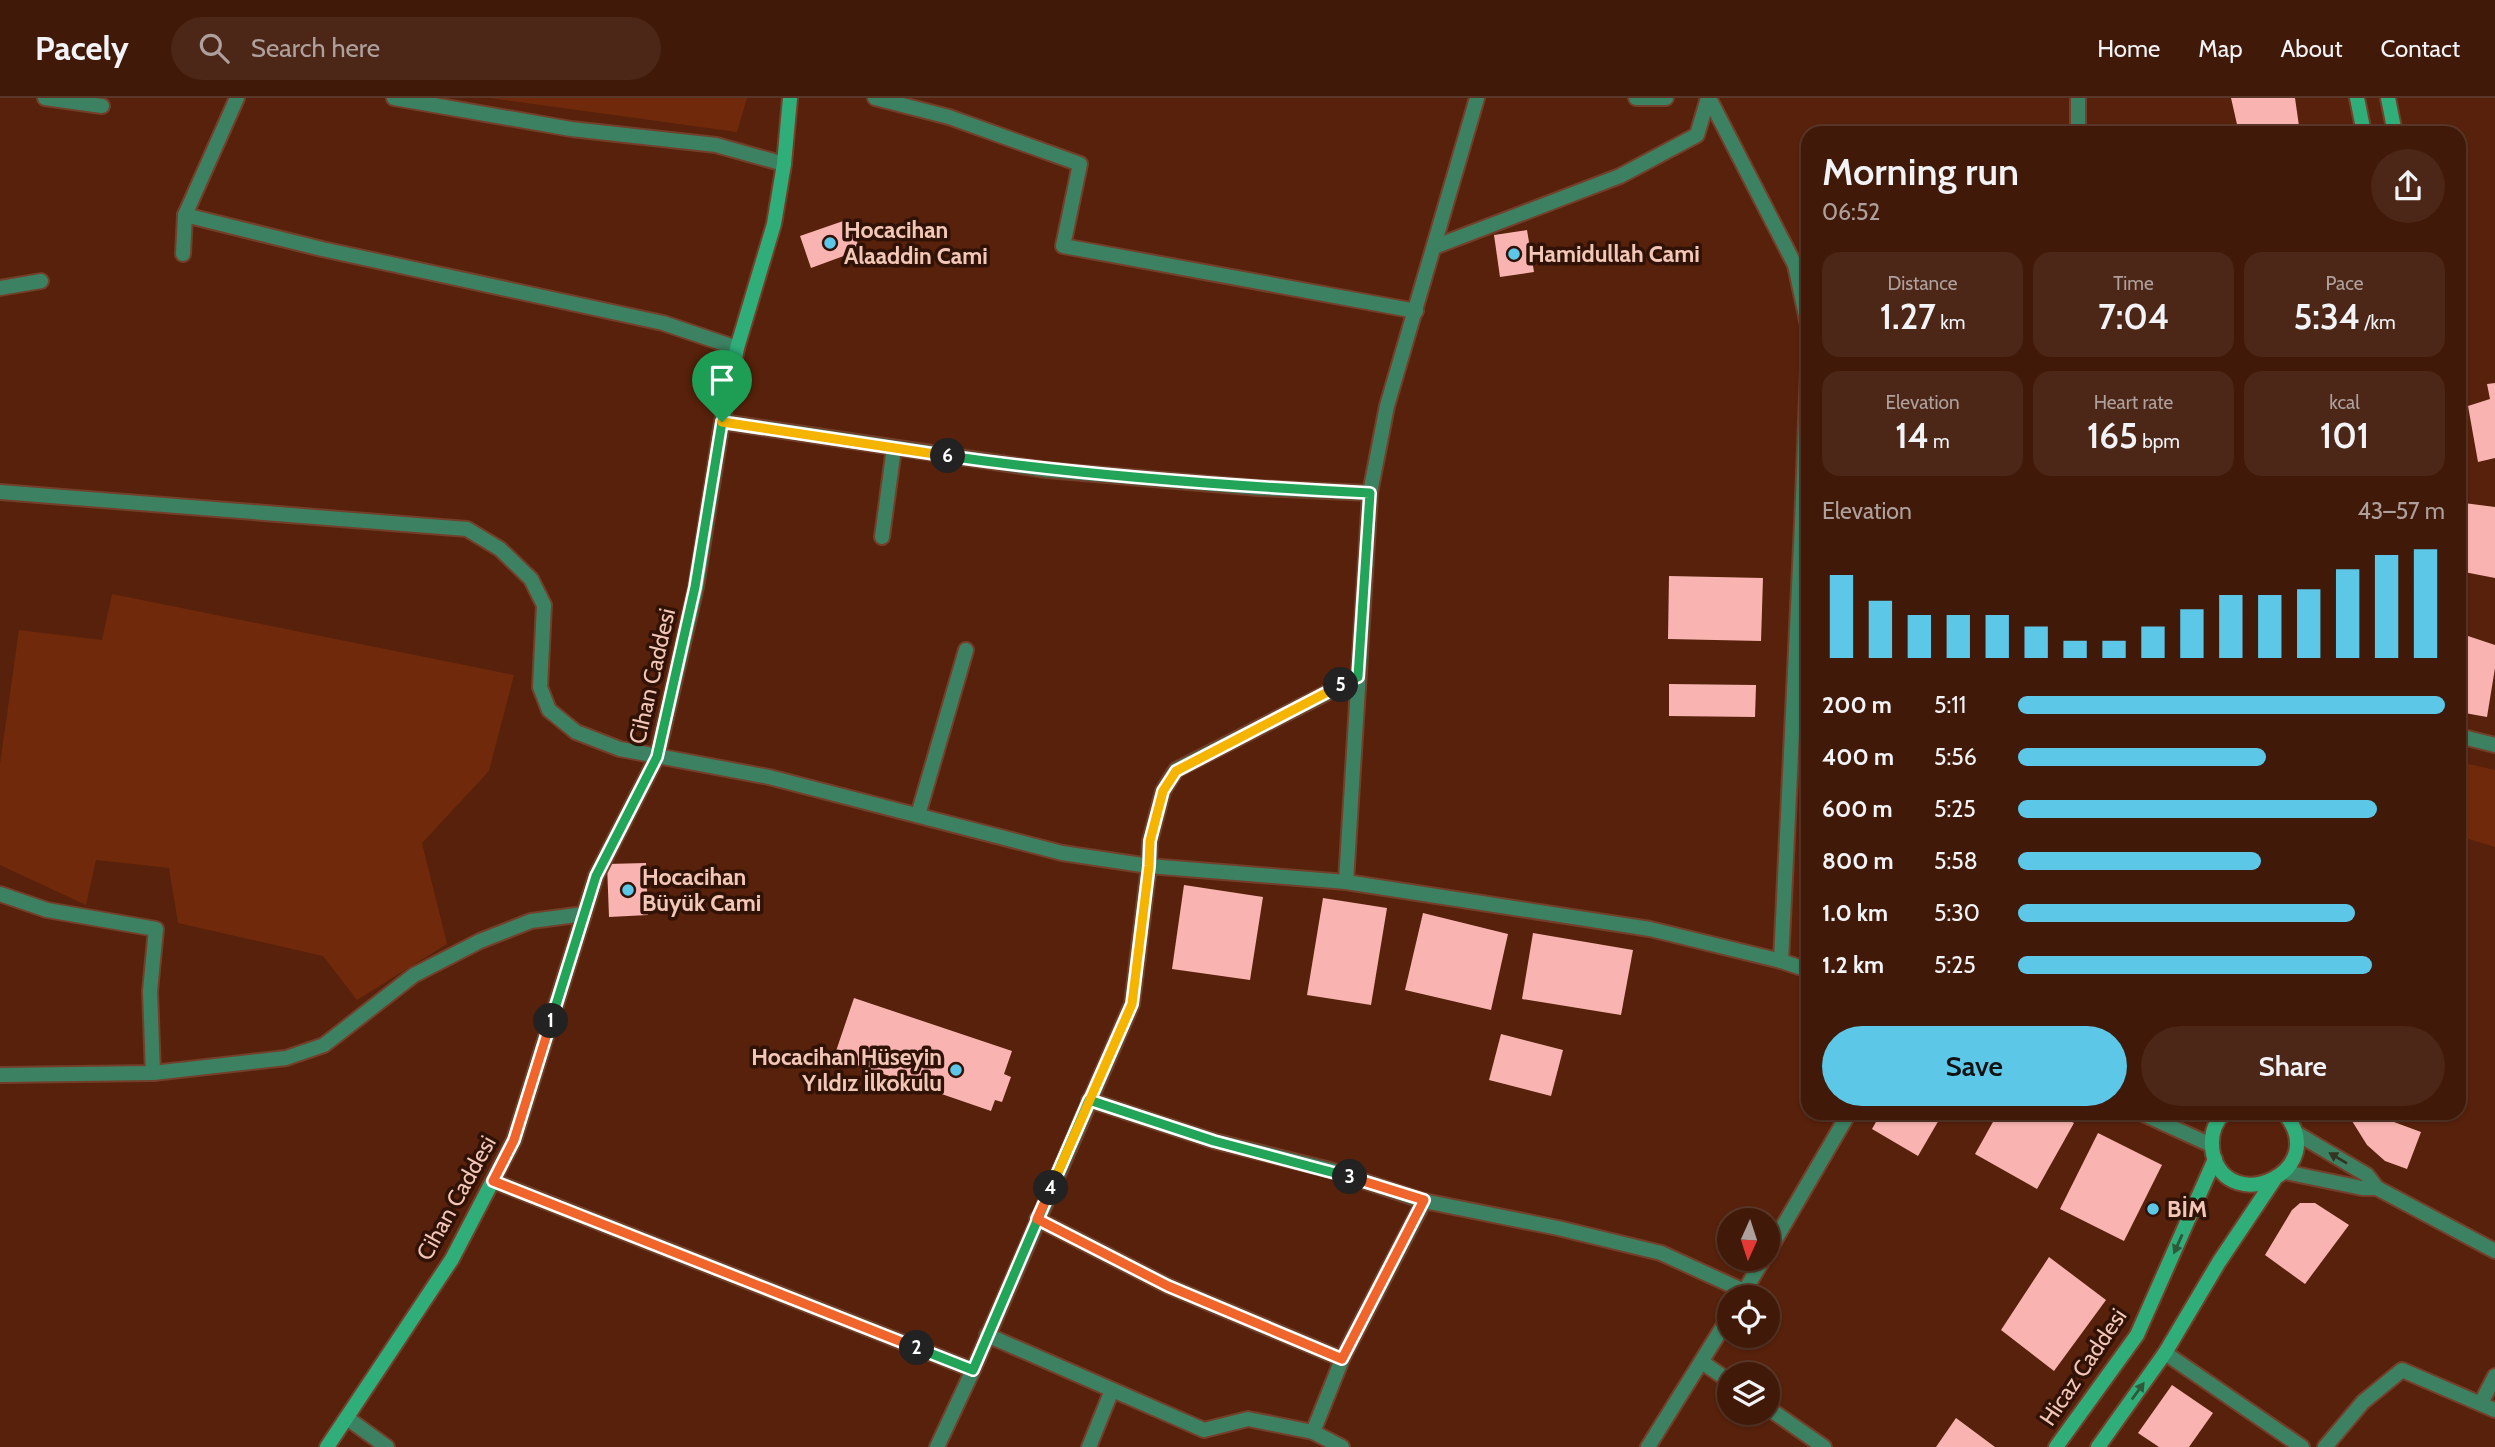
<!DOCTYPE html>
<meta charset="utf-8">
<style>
:root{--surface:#411908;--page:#4c2616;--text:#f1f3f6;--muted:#aea09c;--line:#5a3829;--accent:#5dc7e8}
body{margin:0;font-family:Cabin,sans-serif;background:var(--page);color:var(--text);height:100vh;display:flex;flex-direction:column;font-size:26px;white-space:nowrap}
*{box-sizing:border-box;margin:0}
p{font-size:23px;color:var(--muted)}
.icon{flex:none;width:38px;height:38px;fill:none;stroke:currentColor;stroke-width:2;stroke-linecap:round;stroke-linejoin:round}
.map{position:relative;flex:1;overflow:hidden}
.side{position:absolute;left:1801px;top:28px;width:665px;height:994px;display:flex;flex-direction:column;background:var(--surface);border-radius:21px;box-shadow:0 2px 5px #0004,0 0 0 2px var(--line)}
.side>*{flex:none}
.needle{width:46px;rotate:183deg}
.buttons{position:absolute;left:1717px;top:1110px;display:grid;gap:14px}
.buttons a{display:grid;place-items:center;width:63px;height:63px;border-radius:50%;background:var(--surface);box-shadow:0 2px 5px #0004,0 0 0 2px var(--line);font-size:35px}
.pin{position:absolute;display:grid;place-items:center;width:60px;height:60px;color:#fff;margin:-72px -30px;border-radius:50% 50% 50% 0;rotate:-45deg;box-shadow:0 0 7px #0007}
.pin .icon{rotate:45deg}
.km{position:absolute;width:35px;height:35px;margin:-18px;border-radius:50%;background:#222;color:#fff;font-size:19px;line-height:35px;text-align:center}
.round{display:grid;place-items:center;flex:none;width:74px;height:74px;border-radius:37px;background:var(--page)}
.headline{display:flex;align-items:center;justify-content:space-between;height:119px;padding:0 21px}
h1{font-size:38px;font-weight:600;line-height:52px}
.metrics{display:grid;grid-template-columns:repeat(3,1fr);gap:10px;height:119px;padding:7px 21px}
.metrics div{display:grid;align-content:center;border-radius:18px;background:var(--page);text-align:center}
.metrics b{font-size:35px;font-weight:600}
.metrics small{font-size:19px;font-weight:400}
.metrics p{font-size:19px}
.chart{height:196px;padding:14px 21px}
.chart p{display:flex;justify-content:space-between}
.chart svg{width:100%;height:126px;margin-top:7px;stroke:var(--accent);stroke-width:6}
.action{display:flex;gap:14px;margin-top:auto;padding:14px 21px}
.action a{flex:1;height:80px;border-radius:42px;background:var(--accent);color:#111;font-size:28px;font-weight:600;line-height:80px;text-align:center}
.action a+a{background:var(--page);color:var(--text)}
ul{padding:0 21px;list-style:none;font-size:23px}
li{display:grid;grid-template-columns:112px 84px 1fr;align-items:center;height:52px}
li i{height:18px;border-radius:9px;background:var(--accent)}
header{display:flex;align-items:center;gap:42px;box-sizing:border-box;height:98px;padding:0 35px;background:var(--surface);border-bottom:2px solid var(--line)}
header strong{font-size:33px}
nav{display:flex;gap:38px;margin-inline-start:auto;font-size:24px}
.search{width:490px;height:63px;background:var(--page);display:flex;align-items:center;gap:18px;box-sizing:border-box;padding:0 24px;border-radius:38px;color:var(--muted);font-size:26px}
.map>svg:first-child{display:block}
</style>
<header>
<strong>Pacely</strong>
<div class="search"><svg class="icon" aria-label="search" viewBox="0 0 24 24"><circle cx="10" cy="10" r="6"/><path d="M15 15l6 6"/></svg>Search here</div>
<nav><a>Home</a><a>Map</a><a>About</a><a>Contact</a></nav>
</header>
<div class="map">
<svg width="2495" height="1349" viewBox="0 0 2495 1349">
<rect width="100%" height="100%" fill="#57210b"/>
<g fill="#702a0b">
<path d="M490 0H747L737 34Z"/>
<path d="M112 496 514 577 489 673 422 745 447 846 357 902 323 858 178 825 169 770 96 762 86 807 0 767V666L19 532 102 542Z"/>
<path d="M2459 664 2495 672V749L2459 738Z"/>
</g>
<g fill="#f9b4b1">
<path d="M2231 0H2295L2300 35H2239Z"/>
<path d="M849 121 860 152 811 170 800 138Z"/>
<path d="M1527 132 1534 174 1500 179 1494 137Z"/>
<path d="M2495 285V360L2478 364 2468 308 2490 301 2487 286Z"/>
<path d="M2464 405 2495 409V480L2459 473V408Z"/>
<path d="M1669 478 1763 480 1761 543 1668 541Z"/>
<path d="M2459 535 2495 547V570L2487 619 2459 614Z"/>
<path d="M1669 586 1756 587 1755 619 1669 618Z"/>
<path d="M646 765 648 817 609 819 607 766Z"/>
<path d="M1184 787 1263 799 1250 882 1172 871Z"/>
<path d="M1323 800 1387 810 1371 907 1307 897Z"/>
<path d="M1423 815 1508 836 1491 912 1405 892Z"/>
<path d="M1533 835 1633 852 1621 917 1522 901Z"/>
<path d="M854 900 1012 953 1004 976 1011 979 1002 1004 995 1002 991 1013 834 959Z"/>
<path d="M1501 936 1563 952 1551 998 1489 982Z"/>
<path d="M1881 1015H1943L1918 1058 1872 1031Z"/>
<path d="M1998 1015H2056L2074 1025 2037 1091 1975 1056Z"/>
<path d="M2347 1015H2391L2394 1024 2421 1034 2407 1071 2385 1063 2367 1047Z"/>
<path d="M2098 1035 2162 1067 2124 1143 2060 1111Z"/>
<path d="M2300 1105H2315L2349 1127 2305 1186 2265 1157 2292 1112Z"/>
<path d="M2049 1159 2106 1202 2054 1273 2001 1232Z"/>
<path d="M2172 1287 2213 1315 2189 1349H2159L2138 1335Z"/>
<path d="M1956 1320 1995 1349H1936Z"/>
</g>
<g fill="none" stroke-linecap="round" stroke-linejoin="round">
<g stroke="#733f2a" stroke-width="18">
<g id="street">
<path d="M45 0 102 8"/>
<path d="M394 0 571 31 716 47 784 66"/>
<path d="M875 0 949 19 1080 66 1063 148 1416 213"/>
<path d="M1636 0H1666"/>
<path d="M1709 0 1795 167 1808 227"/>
<path d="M2078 0V35"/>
<path d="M185 117 322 151 663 225 737 250"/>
<path d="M1434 149 1620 78 1697 37 1708 0"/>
<path d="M183 156 185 117 237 0"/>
<path d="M0 190 41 183"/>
<path d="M722 324 1047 372 1259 390 1370 395"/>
<path d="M0 394 467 431 500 451 531 481 544 507 540 589 549 612 576 634 620 651 769 679 1062 755 1149 768 1346 784 1650 831 1781 863 1808 872"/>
<path d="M882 439 894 350"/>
<path d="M2459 638 2495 647"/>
<path d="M918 717 966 552"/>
<path d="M1346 784 1370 395 1387 308 1477 0"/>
<path d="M0 796 47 812 156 831 150 893 153 975"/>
<path d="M1781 863 1802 427 1808 272"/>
<path d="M0 977 153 975 286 960 324 947 414 877 480 843 531 823 584 816"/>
<path d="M1089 1002 1214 1043 1330 1072 1424 1103 1558 1130 1661 1155 1744 1193"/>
<path d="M2141 1015 2211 1047"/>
<path d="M2296 1035 2367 1077 2377 1090 2495 1153"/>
<path d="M2285 1074 2362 1090H2377"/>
<path d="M493 1083 973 1272"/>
<path d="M1037 1121 1168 1188 1342 1261"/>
<path d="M1768 1154 1849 1015"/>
<path d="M1741 1199 1764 1160"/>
<path d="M987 1237 1204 1332 1248 1321 1313 1334 1342 1349"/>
<path d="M2165 1255 2302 1349"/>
<path d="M1702 1264 1729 1283"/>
<path d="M2481 1305 2495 1278"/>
<path d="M1768 1310 1824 1349"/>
<path d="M347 1320 387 1349"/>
<path d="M1313 1334 1343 1259 1424 1103"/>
<path d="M937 1349 973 1272 1132 906 1149 768 1150 743 1163 693 1176 672 1358 579"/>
<path d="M1089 1349 1112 1292"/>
<path d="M1648 1349 1729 1219"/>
<path d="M2325 1349 2363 1304 2402 1272 2495 1312"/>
</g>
</g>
<g stroke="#733f2a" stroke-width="18">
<g id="secondary">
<path d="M2357 0 2364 35"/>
<path d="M2388 0 2395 35"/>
<path d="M2224 1015C2213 1026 2210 1040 2213 1056 2229 1120 2333 1072 2284 1015"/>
<path d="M327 1349 452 1161 514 1042 596 778 657 659 696 489 722 324 737 250 774 126 784 66 790 0"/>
<path d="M2056 1349 2137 1237 2215 1061"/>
<path d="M2098 1349 2165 1255 2219 1164 2274 1082"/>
</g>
</g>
<use href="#street" stroke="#3c8262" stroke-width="14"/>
<use href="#secondary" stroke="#2fae7a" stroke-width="14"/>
</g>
<defs><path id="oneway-solid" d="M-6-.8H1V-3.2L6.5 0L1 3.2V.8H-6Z" transform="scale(1.75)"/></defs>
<use fill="#343422" href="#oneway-solid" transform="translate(2338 1060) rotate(-149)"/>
<g fill="#30583a">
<use href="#oneway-solid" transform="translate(2178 1146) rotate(114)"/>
<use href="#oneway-solid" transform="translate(2138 1293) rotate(-54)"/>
</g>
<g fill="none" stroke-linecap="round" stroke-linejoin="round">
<g stroke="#fff" stroke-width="14">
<path id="split-1" d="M551 923 596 778 657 659 695 489 722 324"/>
</g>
<g stroke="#fff" stroke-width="14">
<path id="split-2" d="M551 923 514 1042 493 1083 917 1250"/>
</g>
<g stroke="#fff" stroke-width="14">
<path id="split-3" d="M917 1250 973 1272 1089 1002 1214 1043 1350 1079"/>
</g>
<g stroke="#fff" stroke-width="14">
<path id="split-4" d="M1051 1090 1037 1121 1168 1188 1342 1261 1424 1102 1350 1079"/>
</g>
<g stroke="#fff" stroke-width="14">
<path id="split-5" d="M1051 1090 1132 906 1149 768 1150 743 1163 693 1176 673 1341 587"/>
</g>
<g stroke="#fff" stroke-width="14">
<path id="split-6" d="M948 358C1088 378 1228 388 1370 395L1358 579 1341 587"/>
</g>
<g stroke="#fff" stroke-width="14">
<path id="split-7" d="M722 324 948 358"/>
</g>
<use href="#split-1" stroke="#22a559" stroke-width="9"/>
<use href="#split-2" stroke="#f0652b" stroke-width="9"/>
<use href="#split-3" stroke="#22a559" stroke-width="9"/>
<use href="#split-4" stroke="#f0652b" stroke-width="9"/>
<use href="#split-5" stroke="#f5b400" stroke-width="9"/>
<use href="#split-6" stroke="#22a559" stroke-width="9"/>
<use href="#split-7" stroke="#f5b400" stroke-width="9"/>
</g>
<g fill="#5dc7e8" stroke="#301206" stroke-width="2.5">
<circle cx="830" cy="145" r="7"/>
<circle cx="1514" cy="156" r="7"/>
<circle cx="628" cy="792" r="7"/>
<circle cx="956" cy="972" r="7"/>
<circle cx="2153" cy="1111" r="7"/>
</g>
<g text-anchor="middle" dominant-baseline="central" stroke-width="7" stroke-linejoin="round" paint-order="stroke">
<g font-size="23" font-weight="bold" fill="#f2c7b7" stroke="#301206" text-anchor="start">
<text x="844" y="132">Hocacihan<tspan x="844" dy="26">Alaaddin Cami</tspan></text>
<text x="1528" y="156">Hamidullah Cami</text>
<text x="642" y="779">Hocacihan<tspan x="642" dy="26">Büyük Cami</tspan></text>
<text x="942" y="959" text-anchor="end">Hocacihan Hüseyin<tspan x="942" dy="26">Yıldız İlkokulu</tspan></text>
<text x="2167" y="1111">BİM</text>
</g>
<g font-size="23" fill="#f2c7b7" stroke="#301206">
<text transform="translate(652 578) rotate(-77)">Cihan Caddesi</text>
<text transform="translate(456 1100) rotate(-61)">Cihan Caddesi</text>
<text transform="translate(2083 1269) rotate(-56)">Hicaz Caddesi</text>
</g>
</g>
</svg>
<div class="buttons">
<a><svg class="needle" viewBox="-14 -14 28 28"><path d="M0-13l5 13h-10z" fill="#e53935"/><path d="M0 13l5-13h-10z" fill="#aea09c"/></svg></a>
<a><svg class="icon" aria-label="locate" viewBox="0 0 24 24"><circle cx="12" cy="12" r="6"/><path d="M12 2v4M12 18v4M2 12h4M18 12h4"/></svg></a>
<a><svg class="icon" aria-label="layers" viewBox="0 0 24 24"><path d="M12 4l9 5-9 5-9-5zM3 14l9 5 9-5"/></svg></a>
</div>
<div class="pin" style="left:722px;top:324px;background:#1e9e55"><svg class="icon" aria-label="arrive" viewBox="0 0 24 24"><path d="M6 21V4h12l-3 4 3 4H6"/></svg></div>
<b class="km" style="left:551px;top:923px">1</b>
<b class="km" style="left:917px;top:1250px">2</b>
<b class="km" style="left:1350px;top:1079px">3</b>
<b class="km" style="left:1051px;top:1090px">4</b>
<b class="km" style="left:1341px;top:587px">5</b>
<b class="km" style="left:948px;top:358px">6</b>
<section class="side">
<div class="headline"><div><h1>Morning run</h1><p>06:52</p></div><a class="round"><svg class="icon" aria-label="share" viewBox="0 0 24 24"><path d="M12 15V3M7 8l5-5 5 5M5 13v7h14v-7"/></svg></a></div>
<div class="metrics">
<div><p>Distance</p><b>1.27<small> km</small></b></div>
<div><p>Time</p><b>7:04</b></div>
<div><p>Pace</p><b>5:34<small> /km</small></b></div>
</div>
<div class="metrics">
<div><p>Elevation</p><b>14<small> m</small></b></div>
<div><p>Heart rate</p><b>165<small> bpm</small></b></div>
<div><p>kcal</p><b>101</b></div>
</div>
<div class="chart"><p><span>Elevation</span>43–57 m</p>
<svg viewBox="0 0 160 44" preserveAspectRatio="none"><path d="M5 44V15M15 44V24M25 44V29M35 44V29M45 44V29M55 44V33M65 44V38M75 44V38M85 44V33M95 44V27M105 44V22M115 44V22M125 44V20M135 44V13M145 44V8M155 44V6"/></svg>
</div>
<ul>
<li><b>200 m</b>5:11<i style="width:100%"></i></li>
<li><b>400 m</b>5:56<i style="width:58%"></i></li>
<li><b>600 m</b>5:25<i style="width:84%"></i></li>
<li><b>800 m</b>5:58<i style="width:57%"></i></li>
<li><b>1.0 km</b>5:30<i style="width:79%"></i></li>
<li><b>1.2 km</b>5:25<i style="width:83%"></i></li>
</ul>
<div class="action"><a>Save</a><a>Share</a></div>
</section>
</div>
